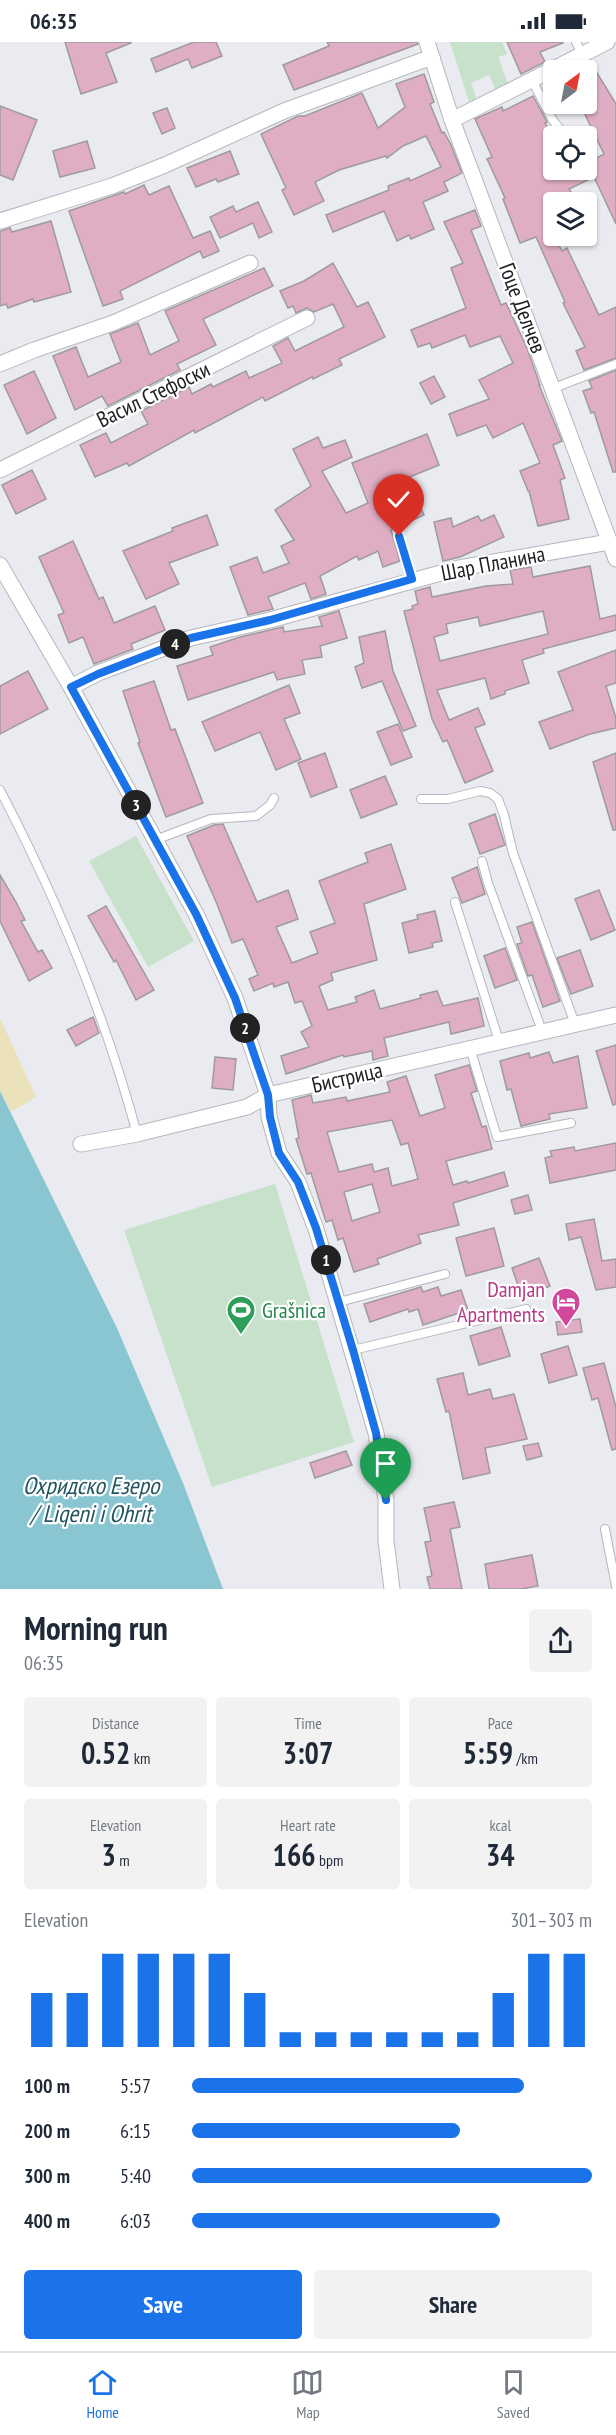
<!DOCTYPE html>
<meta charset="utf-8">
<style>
:root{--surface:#fff;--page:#f2f2f3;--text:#1f2937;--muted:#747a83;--line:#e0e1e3;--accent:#1a73e8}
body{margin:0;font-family:"PT Sans Narrow",sans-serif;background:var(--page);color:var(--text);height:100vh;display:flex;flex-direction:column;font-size:22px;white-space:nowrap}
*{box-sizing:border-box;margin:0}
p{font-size:20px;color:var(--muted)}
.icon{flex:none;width:33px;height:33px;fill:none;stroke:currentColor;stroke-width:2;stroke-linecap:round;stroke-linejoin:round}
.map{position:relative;height:1547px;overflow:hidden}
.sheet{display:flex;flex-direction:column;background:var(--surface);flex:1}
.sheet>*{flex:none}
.needle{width:39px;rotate:32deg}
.buttons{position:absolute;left:543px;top:18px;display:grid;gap:12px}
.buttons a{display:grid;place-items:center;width:54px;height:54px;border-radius:6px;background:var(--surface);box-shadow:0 2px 4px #0004;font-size:30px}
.pin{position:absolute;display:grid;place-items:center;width:51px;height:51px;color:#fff;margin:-62px -26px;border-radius:50% 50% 50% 0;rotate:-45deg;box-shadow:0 0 6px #0007}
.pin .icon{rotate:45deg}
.km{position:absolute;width:30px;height:30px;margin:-15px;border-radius:50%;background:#222;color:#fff;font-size:16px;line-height:30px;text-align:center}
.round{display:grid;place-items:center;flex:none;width:63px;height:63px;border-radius:6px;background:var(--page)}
.headline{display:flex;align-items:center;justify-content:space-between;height:102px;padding:0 24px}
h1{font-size:33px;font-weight:600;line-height:45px}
.figures{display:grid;grid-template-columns:repeat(3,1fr);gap:9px;height:102px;padding:6px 24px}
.figures div{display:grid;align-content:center;border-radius:6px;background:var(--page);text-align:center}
.figures b{font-size:30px;font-weight:600}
.figures small{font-size:16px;font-weight:400}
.figures p{font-size:16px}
.chart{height:168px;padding:12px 24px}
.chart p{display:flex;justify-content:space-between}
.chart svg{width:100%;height:108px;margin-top:6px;stroke:var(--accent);stroke-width:6}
.button{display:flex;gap:12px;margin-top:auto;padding:12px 24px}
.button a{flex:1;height:69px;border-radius:6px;background:var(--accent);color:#fff;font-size:24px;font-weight:600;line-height:69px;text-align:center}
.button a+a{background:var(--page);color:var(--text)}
ul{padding:0 24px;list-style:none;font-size:20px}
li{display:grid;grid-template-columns:96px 72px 1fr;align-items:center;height:45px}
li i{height:15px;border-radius:8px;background:var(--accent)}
.status{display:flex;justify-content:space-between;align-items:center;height:42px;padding:0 30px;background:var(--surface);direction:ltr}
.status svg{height:16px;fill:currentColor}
.menu{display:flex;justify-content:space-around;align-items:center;height:84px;border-top:2px solid var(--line);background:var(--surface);font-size:16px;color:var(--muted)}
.menu a{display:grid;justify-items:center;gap:3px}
.menu .on{color:var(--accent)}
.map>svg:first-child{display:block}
</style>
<div class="status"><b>06:35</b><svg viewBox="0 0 49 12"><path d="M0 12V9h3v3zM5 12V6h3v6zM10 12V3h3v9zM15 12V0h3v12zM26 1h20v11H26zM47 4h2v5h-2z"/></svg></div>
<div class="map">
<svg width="616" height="1547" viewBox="0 0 616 1547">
<rect width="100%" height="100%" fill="#e9ebf0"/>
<g fill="#c7e1cb">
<path d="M450 0H502L507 12 498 15 509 44 496 49 489 33 471 41 478 61 470 63Z"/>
<path d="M136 794 194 899 148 925 89 819Z"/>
<path d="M275 1142 354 1400 212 1445 124 1188Z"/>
</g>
<path fill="#ebe2bc" d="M0 976 36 1055 11 1070 0 1049Z"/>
<path fill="#8ac6d2" d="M0 1049 117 1286 183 1441 223 1547H0Z"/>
<g fill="#e0aec4" stroke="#9f9a9c" stroke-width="1.5" fill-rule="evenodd">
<path d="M65 0H131V1L106 11 117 40 81 52Z"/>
<path d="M194 0H216L222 14 192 26 188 17 156 30 151 17Z"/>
<path d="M327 0H417L418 2 294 48 283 23 329 4Z"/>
<path d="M507 0H563V1L540 10 545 20 521 32Z"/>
<path d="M597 31 616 62V182L594 135 569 147 577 160H554V194L562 209 567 206 599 273 616 265V316L584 328 576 309 585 305 563 261 565 260 536 195 520 201 503 157 505 156 487 117 492 115 475 77 502 65 503 69 533 54 547 80 545 81 554 95V128H595L591 119 604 112 580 62H586V36Z"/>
<path d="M424 32 434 60 430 62 442 91 444 90 451 103 462 131 444 140 448 149 423 160 434 187 411 197 409 193 397 199 384 169 333 190 326 173 389 148 388 144 409 136 410 139 441 125 426 94 403 104 387 116 386 114 339 128 315 140 324 159 294 173 282 148 286 146 261 92 298 74H305L362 51 378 86 405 65 396 42Z"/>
<path d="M0 64 37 78 13 138 0 133Z"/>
<path d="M167 66 175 86 162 92 153 71Z"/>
<path d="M87 99 95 126 60 135 53 109Z"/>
<path d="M230 109 239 132 218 140 216 137 196 145 187 126Z"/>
<path d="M144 143 149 153 169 144 193 196 210 189 219 209 203 216 200 209 120 249 123 257 103 264 69 169 124 150 125 152Z"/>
<path d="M258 160 272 190 259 196 253 181 220 196 210 175 233 164 236 170Z"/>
<path d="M475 168 481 184 471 188 501 263 506 261 527 306 540 343H539L562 399 553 403 565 436 560 438 569 477 538 484 529 449H528L520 429 540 421 523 381 493 396 486 383 457 394 449 372 489 357 479 338 513 321 500 294 470 305 465 293 432 306 430 301 418 305 411 288 466 266 451 226 463 221 444 180Z"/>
<path d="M51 179 71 250 34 260 33 257 8 266 6 262 0 264V189L10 186 12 190Z"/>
<path d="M333 221 357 265 368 260 385 295 339 317 342 323 313 337 312 335 265 359 263 355 195 391 194 388 129 424 127 421 95 435 80 403 106 391 111 401 148 382 141 369 189 345 192 352 211 342 213 345 246 329 249 336 282 321 273 304 288 296 295 309 344 285 333 262 314 270 307 266 296 271 293 264 288 266 280 249 304 239Z"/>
<path d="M264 226 273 244 203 277 216 303 177 322 180 328 108 364 102 354 75 368 53 314 76 305 88 335 121 320 110 292 138 281 150 313 179 299 165 269Z"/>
<path d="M616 328V430H613L594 370 591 371 583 349 592 346 589 339Z"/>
<path d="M34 329 56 376 27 392 4 343Z"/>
<path d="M434 334 445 355 431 362 420 341Z"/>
<path d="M427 392 439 423 407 436 424 473 391 488 400 519 383 525 378 509 359 518 357 514 320 534 326 552 311 557 305 541 268 555 273 567 248 573 230 525 257 515 263 531 289 521 281 504 294 498 275 468 311 444 293 407 318 395 323 406 345 398 352 415 322 429 346 471 368 461 352 421Z"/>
<path d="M32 428 46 457 16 472 2 443Z"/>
<path d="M207 473 218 503 169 521 179 542 146 557 123 509 173 489 172 486Z"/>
<path d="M494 473 504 495 460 515 443 519 434 480 451 476 453 485 478 474 481 479Z"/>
<path d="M73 499 99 557 103 555 114 581 155 564 165 588 131 602 133 607 94 622 83 595 69 601 58 573 64 571 39 515Z"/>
<path d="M590 524 600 577 616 573V588L543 607 544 611 522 618 529 641 505 649V652L491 657 485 636 437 648 449 678 478 666 485 682 475 686 493 729 465 741 447 698 443 700 432 677 404 569 413 567 412 564 418 562 415 549 430 545 432 555 486 544 513 542 510 528 531 525 533 535ZM543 569 548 592 440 619 434 595 448 591 446 582 478 575 480 584Z"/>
<path d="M339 569 347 596 320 604 322 615 302 618 305 632 277 638 274 630 188 658 177 624 213 613 210 605 240 595 283 585 284 590 322 584 319 575Z"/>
<path d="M385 589 393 629 416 684 403 689 382 639 362 646 355 625 364 621 359 595Z"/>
<path d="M616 608V641L606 644 616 676V686L590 692 550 707 539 680 573 668 558 630Z"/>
<path d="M28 629 48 667 0 692V644Z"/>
<path d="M154 639 171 688 175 687 203 761 166 775 138 701 140 700 123 649Z"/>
<path d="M289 643 300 671 284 677 301 717 276 728 260 690 215 709 202 680Z"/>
<path d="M398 682 412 715 391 723 377 690Z"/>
<path d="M325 711 337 745 311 755 298 721Z"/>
<path d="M616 711V788H613L593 720Z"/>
<path d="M385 734 397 762 361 776 350 748Z"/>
<path d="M495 772 505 803 480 812 469 782Z"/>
<path d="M223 782 257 860 288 848 298 877 276 885 292 921 318 911 310 890 335 881 319 839 368 820 365 811 391 802 406 847 364 862 377 918 331 931 333 938 319 944 328 968 357 960 355 955 374 948 380 967 421 956 420 953 437 949 443 964 478 956 484 984 451 992 449 980 384 996 388 1014 373 1018 372 1009 344 1015 343 1013 286 1032 281 1014 309 1005 301 990 312 984 302 959 295 961 288 940 274 945 273 941 254 949 249 937 258 933 243 897 232 901 217 862 187 794 214 783Z"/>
<path d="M477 825 485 852 462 861 452 836Z"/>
<path d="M0 833 16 860 25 878 21 879 38 910 42 908 52 926 29 939 0 879Z"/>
<path d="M599 848 615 888 591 898 575 857Z"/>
<path d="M106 864 154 948 136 958 116 918 114 920 88 874Z"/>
<path d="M435 869 442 899 432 901 433 905 409 911 402 881 418 877 417 873Z"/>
<path d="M532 880 560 959 543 965 532 933 528 934 517 902 522 901 517 885Z"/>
<path d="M505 906 517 938 495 946 484 914Z"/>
<path d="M580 908 593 944 571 952 557 916Z"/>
<path d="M93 975 99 991 76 1004 67 988Z"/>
<path d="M616 1003V1062L613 1063 596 1009Z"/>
<path d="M549 1010 553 1021 578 1014 587 1066 549 1072 550 1077 521 1084 511 1047 507 1048 500 1019 529 1011 530 1016Z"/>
<path d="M215 1015 236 1017 233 1048 212 1046Z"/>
<path d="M469 1023 477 1049 471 1051 482 1085 486 1084 492 1107 446 1119 453 1143 467 1139 468 1141 504 1130 508 1144 453 1161 459 1183 418 1193 421 1201 377 1217 379 1222 354 1230 343 1196 338 1198 332 1178 326 1180 311 1131 307 1132 296 1097 299 1096 292 1058 311 1053 313 1061 346 1055 347 1059 390 1050 387 1040 406 1034 420 1074 445 1066 435 1033ZM392 1078 401 1103 408 1101 418 1137 392 1144 388 1126 374 1130 372 1122 339 1130 327 1090ZM372 1142 380 1170 352 1179 344 1150Z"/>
<path d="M616 1101V1128L550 1141 545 1116 552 1114 550 1109 574 1105 575 1109Z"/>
<path d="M528 1153 532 1168 515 1172 511 1158Z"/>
<path d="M594 1177 602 1219 616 1217V1245L596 1248 581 1195 569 1198 566 1182Z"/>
<path d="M494 1186 504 1224 466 1234 456 1196Z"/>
<path d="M539 1216 550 1244 522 1255 512 1226Z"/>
<path d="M421 1245 423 1250 438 1245 441 1254 461 1248 468 1268 423 1283 418 1267 409 1270 408 1267 370 1280 364 1262Z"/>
<path d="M580 1277 582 1290 558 1293 556 1280Z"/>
<path d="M501 1285 510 1314 479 1323 470 1294Z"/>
<path d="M568 1304 577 1333 549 1341 541 1312Z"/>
<path d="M604 1321 616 1365V1407L612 1408 598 1356 592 1358 583 1326Z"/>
<path d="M463 1331 468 1353 490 1347 493 1357 514 1352 527 1397 485 1406 490 1431 463 1437 449 1369 446 1370 437 1337Z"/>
<path d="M538 1401 542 1414 527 1418 523 1404Z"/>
<path d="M346 1409 352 1423 315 1436 310 1421Z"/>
<path d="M454 1460 460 1485 450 1487 462 1547H430L427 1535 432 1534 425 1500 431 1499 424 1466Z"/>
<path d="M532 1513 538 1544 521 1547H489L485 1522Z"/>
</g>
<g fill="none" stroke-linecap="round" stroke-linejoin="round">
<g stroke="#b5b7bc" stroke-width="10">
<g id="lane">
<path d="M576 0 582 12"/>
<path d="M532 38 552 77 565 94"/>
<path d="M554 346 616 322"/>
<path d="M399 494 412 537"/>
<path d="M0 748C57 857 105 973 137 1092"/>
<path d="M421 757H448L480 749 490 751 498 757 504 773 513 811 575 982"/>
<path d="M155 798 211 777 256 774 270 763 274 756"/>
<path d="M482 819 488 841 542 989"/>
<path d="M455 860 499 999"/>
<path d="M470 1006 497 1095 571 1081"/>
<path d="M339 1260 445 1232"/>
<path d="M353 1308 526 1267"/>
<path d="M605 1487 616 1544"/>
</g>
</g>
<g stroke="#b5b7bc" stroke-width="17">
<g id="street">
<path d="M427 0 452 78 616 517"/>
<path d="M452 78 607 0"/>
<path d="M0 179 112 144 165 123 284 69 432 15"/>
<path d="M0 322 34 308 113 281 250 221"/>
<path d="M0 428 307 276"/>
<path d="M0 523 71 645 196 872 235 956 268 1053 269 1075 279 1111 298 1140 316 1187 376 1391 386 1458V1499L392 1547"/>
<path d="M71 645 98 631 191 596 270 578 459 526 609 500"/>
<path d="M81 1102 137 1092 247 1065 268 1053 616 973"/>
</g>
</g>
<use href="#lane" stroke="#fff" stroke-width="8"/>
<use href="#street" stroke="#fff" stroke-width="15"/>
</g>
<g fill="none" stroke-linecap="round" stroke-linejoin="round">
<g stroke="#fff" stroke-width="12">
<path id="route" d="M386 1458 376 1391 353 1308 316 1186 298 1140 279 1111 270 1075 268 1053 235 956 196 872 71 645 98 632 191 596 270 578 412 537 399 494"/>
</g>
<use href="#route" stroke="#1a73e8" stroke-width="8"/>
</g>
<defs>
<g id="hotel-pin" transform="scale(1.5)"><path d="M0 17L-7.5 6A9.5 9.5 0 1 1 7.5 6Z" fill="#d1479c" stroke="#fff"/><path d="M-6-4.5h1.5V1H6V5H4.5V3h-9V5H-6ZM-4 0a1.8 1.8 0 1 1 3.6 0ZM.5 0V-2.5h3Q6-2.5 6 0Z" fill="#fff"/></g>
<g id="stadium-pin" transform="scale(1.5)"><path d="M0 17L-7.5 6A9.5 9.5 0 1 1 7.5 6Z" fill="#2e9e5b" stroke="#fff"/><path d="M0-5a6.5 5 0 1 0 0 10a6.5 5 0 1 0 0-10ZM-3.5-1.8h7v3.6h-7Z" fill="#fff"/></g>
</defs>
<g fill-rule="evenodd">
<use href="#hotel-pin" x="566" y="1260"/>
<use href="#stadium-pin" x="241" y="1268"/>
</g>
<g text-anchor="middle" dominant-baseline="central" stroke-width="4.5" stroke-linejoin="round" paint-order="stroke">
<g font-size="22" fill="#1e1f21" stroke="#fff">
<text transform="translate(523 266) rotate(69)">Гоце Делчев</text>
<text transform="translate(153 352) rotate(-26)">Васил Стефоски</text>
<text transform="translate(493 521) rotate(-11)">Шар Планина</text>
<text transform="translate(347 1035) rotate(-13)">Бистрица</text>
</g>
<g font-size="22" fill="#b23c85" stroke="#fff" text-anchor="end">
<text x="545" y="1247">Damjan<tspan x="545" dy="25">Apartments</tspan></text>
</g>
<g font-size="22" fill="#27864d" stroke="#fff" text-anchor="start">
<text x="262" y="1268">Grašnica</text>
</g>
<g font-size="24" font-style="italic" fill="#235660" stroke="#fff">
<text x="91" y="1443">Охридско Езеро<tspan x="91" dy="28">/ Liqeni i Ohrit</tspan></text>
</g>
</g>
</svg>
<div class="buttons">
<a><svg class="needle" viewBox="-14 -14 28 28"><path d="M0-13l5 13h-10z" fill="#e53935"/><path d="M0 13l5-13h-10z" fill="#747a83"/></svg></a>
<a><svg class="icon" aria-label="locate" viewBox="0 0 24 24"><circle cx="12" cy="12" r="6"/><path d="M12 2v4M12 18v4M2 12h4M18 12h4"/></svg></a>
<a><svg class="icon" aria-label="layers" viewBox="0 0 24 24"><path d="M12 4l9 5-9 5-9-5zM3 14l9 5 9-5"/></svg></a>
</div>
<div class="pin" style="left:386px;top:1458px;background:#1e9e55"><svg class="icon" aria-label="arrive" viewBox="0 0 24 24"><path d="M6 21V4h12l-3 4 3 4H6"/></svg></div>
<div class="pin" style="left:399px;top:494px;background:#d93025"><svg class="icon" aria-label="check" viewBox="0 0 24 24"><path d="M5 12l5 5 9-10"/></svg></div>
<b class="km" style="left:326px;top:1218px">1</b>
<b class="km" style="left:245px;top:986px">2</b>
<b class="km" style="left:136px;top:763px">3</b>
<b class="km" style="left:175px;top:602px">4</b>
</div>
<section class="sheet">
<div class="headline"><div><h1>Morning run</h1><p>06:35</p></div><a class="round"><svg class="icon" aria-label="share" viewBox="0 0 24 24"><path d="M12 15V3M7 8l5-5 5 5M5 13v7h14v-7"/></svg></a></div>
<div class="figures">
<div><p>Distance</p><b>0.52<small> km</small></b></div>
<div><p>Time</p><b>3:07</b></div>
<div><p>Pace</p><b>5:59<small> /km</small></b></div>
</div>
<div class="figures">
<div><p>Elevation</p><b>3<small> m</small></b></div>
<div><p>Heart rate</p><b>166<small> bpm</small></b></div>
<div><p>kcal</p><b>34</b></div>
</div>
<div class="chart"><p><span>Elevation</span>301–303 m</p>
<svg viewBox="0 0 160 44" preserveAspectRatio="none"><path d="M5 44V22M15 44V22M25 44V6M35 44V6M45 44V6M55 44V6M65 44V22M75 44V38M85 44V38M95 44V38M105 44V38M115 44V38M125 44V38M135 44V22M145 44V6M155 44V6"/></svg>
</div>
<ul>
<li><b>100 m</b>5:57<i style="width:83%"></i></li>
<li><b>200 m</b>6:15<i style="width:67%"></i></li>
<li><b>300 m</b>5:40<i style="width:100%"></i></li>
<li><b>400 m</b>6:03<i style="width:77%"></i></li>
</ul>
<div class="button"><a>Save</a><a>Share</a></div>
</section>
<nav class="menu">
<a class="on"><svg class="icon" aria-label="home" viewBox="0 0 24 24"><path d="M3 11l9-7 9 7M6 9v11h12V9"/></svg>Home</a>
<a><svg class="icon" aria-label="map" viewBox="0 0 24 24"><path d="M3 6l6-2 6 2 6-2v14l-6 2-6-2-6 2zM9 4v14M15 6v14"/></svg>Map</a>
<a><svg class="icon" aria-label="saved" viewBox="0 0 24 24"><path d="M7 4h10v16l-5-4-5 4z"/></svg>Saved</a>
</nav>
